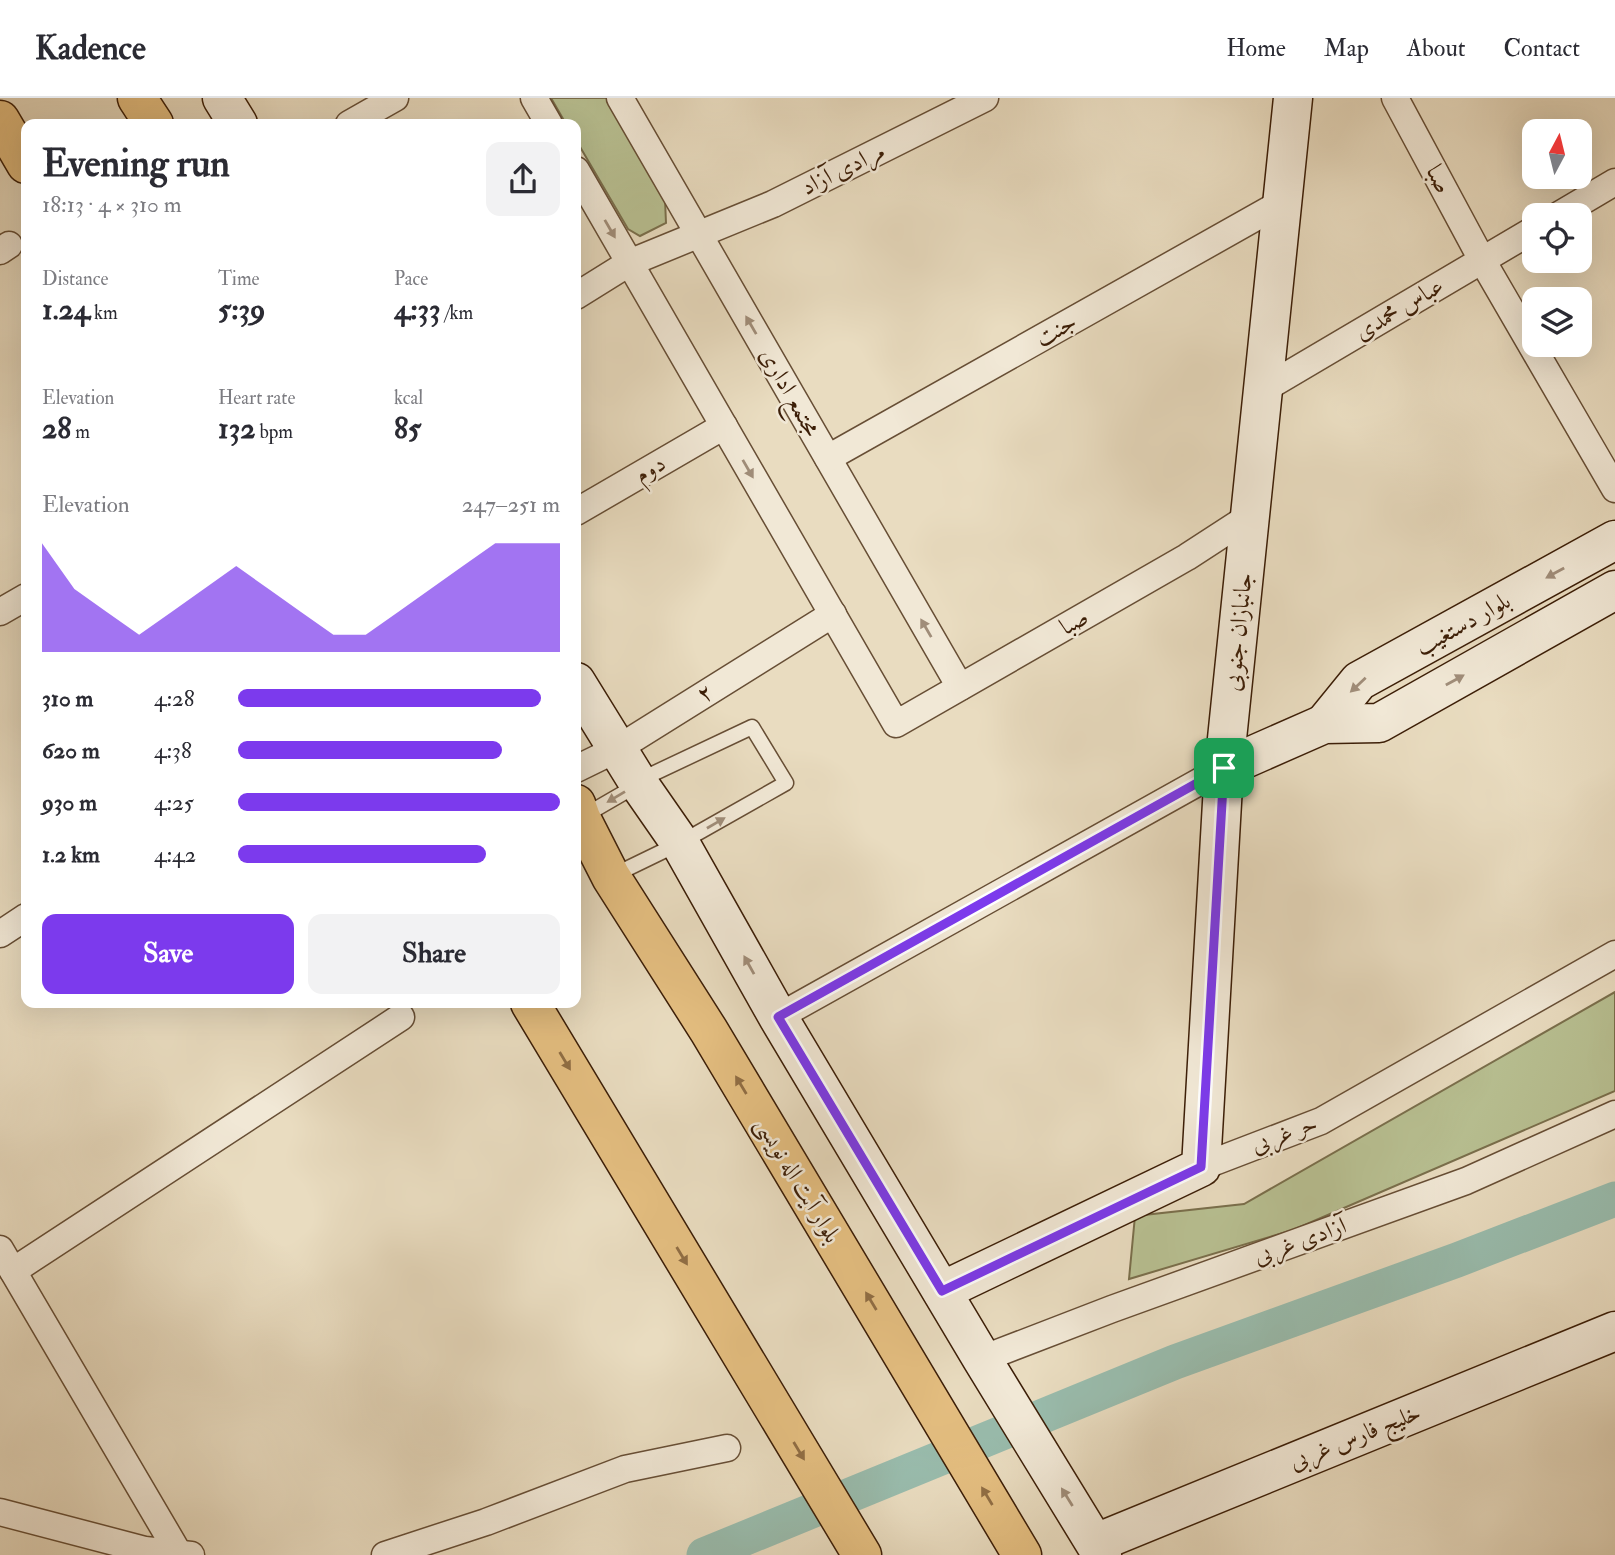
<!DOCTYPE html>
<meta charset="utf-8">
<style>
:root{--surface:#fff;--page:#f2f2f3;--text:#2b2b33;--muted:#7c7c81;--line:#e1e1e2;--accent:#7c3aed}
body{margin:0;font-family:"IM FELL Double Pica",Amiri,serif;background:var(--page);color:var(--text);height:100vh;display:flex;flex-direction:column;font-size:26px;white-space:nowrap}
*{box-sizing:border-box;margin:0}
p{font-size:23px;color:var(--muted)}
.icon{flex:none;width:38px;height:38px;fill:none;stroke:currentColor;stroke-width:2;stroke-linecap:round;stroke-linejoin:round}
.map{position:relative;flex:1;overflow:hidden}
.details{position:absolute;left:21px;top:21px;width:560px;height:889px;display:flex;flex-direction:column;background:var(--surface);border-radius:14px;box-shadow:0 7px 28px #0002}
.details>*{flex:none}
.needle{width:46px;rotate:7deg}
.controls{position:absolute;left:1522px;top:21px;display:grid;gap:14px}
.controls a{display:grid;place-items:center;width:70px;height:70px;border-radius:14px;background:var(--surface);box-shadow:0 7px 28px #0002;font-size:35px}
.pin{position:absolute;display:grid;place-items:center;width:60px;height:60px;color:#fff;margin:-30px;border-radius:14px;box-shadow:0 4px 10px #0006}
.round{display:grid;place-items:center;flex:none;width:74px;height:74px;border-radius:14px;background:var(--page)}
.head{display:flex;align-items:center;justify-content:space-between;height:119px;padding:0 21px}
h1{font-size:38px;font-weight:700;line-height:52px}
.metrics{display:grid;grid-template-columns:repeat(3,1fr);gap:10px;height:119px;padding:7px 21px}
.metrics div{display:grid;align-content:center}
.metrics b{font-size:30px;font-weight:700}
.metrics small{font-size:19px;font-weight:400}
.metrics p{font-size:19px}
.chart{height:196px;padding:14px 21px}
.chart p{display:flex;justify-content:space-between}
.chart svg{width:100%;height:126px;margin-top:7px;fill:var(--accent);opacity:.7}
.action{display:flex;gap:14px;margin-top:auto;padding:14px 21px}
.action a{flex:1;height:80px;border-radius:14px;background:var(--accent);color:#fff;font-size:28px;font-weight:700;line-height:80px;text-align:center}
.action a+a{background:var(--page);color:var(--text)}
ul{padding:0 21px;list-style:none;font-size:23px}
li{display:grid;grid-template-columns:112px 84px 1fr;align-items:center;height:52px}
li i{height:18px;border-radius:9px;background:var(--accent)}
header{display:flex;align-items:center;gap:42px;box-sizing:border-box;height:98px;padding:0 35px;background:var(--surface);border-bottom:2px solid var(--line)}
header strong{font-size:33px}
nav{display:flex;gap:38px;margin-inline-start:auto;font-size:24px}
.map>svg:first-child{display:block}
</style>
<header>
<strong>Kadence</strong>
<nav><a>Home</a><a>Map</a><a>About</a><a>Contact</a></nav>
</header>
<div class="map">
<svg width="1615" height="1457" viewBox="0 0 1615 1457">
<rect width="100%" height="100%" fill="#e9dcc0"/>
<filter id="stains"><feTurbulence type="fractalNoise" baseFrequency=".00286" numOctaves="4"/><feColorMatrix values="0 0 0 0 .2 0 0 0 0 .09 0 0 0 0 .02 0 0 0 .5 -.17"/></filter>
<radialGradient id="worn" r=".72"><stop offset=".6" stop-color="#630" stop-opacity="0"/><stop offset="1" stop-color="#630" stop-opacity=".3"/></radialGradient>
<g fill="#b8c092" stroke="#7a6f4c" stroke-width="2">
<path d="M551 0H607L665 102 666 125 640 138 628 131 576 42V26H566Z"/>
<path d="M1615 894V993L1293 1132 1129 1181 1135 1118 1244 1106Z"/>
</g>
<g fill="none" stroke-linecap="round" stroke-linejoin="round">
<path stroke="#99bcad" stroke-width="35" d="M704 1457 1175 1264 1457 1162 1615 1101"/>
<g stroke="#674e35" stroke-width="17">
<path id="lane" d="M582 719 639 686 644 680 752 629 786 685 680 745 612 778"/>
</g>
<g stroke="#674e35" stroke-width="29">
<g id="street">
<path d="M534 0 549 26"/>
<path d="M620 0 960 589"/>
<path d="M1395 0 1482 162 1615 391"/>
<path d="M349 26 395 0"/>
<path d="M576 72 896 626 1187 459 1250 418"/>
<path d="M1559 117 1615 84"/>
<path d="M0 153 9 147"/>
<path d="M576 198 629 165 773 106 985 0"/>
<path d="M1264 291 1535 131"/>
<path d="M828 360 1283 104"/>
<path d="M576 414 724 328"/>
<path d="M0 514 26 499"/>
<path d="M576 671 617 651 833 516"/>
<path d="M0 836 26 819"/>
<path d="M778 919 1224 670"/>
<path d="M1201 1069 1321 1023 1615 856"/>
<path d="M0 1151 179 1456"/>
<path d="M13 1173 401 919"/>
<path d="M982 1261 1112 1211 1466 1083 1615 1016"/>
<path d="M0 1414 145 1452 191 1457"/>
<path d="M385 1457 486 1424 625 1371 727 1350"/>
</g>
</g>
<g stroke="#3c1e07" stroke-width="41">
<g id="secondary">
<path d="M222 0 238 26"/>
<path d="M576 584 639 686 680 745 778 919 982 1261 1102 1457"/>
<path d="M1324 626 1359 583 1615 442"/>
<path d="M1224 670 1324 626 1379 625 1615 492"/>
<path d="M942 1193 1201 1069 1224 670 1293 0"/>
<path d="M1096 1445 1615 1233"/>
</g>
</g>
<g stroke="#3c1e07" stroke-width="41">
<g id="primary">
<path d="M137 0 154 26"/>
<path d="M0 22 26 66"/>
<path d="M576 706 581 720 611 779 709 933 1022 1457"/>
<path d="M530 905 862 1457"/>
</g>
</g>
<use href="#lane" stroke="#f1e8d6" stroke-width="14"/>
<use href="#street" stroke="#f1e8d6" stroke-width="26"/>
<use href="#secondary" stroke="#f1e8d6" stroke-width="38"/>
<use href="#primary" stroke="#e4be80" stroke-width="38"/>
</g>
<defs><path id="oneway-solid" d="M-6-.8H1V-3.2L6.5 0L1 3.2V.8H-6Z" transform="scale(1.75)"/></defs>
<g fill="#a08d79">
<use href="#oneway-solid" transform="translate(610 131) rotate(60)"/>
<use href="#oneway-solid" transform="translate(751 227) rotate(-120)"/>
<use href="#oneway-solid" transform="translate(748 371) rotate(60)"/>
<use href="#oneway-solid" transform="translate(1555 475) rotate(151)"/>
<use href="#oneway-solid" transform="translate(926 530) rotate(-120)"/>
<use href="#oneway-solid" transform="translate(1455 582) rotate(-29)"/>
<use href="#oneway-solid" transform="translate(1358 587) rotate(137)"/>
<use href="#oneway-solid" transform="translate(616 699) rotate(149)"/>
<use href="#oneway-solid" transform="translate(716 725) rotate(-30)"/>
<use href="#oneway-solid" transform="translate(749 867) rotate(-119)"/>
<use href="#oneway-solid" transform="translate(1067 1399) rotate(-122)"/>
</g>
<g fill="#906e44">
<use href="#oneway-solid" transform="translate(565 963) rotate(59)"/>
<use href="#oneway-solid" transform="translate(741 987) rotate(-121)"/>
<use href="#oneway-solid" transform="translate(682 1158) rotate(59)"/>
<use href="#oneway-solid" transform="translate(871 1203) rotate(-121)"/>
<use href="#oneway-solid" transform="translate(799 1353) rotate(59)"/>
<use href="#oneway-solid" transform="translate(987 1398) rotate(-121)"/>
</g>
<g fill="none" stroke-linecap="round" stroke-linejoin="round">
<g stroke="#fff" stroke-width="14">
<path id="route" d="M1224 670 1201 1069 942 1193 778 919Z"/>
</g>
<use href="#route" stroke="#7c3aed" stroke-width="9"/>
</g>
<g text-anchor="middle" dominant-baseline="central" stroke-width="5" stroke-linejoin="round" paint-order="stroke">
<g font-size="24" fill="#3c1e07" stroke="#f1e8d6">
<text transform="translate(843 71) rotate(-26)">مرادی آزاد</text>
<text transform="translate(1439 81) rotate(62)">صبا</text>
<text transform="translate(1399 211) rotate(-31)">عباس محمدی</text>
<text transform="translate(1056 232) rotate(-29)">جنت</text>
<text transform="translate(790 294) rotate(60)">مجتمع اداری</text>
<text transform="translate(650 371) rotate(-30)">دوم</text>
<text transform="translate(1074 524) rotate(-30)">صبا</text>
<text transform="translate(1463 526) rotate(-29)">بلوار دستغیب</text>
<text transform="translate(1238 534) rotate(-84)">جانبازان جنوبی</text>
<text transform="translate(705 595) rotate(-32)">۲</text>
<text transform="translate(1284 1036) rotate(-21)">حر غربی</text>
<text transform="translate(798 1082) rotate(59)">بلوار آیت اله نویسی</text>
<text transform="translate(1300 1143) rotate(-20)">آزادی غربی</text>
<text transform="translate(1355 1339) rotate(-22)">خلیج فارس غربی</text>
</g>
</g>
<rect width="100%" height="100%" filter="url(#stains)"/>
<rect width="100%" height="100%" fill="url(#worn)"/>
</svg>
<div class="controls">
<a><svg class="needle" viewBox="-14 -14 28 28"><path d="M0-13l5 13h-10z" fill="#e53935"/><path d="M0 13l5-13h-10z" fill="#7c7c81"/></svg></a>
<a><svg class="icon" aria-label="locate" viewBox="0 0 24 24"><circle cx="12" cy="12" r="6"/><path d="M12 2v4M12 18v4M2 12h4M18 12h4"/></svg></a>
<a><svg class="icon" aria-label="layers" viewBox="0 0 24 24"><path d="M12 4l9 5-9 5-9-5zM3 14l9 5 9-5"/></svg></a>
</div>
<div class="pin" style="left:1224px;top:670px;background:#1e9e55"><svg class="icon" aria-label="arrive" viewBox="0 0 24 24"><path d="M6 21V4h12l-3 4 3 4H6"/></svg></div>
<section class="details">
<div class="head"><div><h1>Evening run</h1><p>18:13 · 4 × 310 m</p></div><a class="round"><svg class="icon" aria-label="share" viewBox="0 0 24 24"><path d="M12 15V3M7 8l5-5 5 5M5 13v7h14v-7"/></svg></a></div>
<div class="metrics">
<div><p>Distance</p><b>1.24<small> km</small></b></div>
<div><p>Time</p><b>5:39</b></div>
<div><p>Pace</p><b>4:33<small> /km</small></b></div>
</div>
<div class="metrics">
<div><p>Elevation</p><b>28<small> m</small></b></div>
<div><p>Heart rate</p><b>132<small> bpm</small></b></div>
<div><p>kcal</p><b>85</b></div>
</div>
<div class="chart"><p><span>Elevation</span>247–251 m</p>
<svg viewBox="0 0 160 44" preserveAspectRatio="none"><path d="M0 44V6L10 22L20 30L30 38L40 30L50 22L60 14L70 22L80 30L90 38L100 38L110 30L120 22L130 14L140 6L150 6L160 6V44z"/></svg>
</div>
<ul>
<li><b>310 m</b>4:28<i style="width:94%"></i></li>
<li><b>620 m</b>4:38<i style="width:82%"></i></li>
<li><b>930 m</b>4:25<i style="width:100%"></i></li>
<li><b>1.2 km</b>4:42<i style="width:77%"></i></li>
</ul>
<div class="action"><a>Save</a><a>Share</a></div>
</section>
</div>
